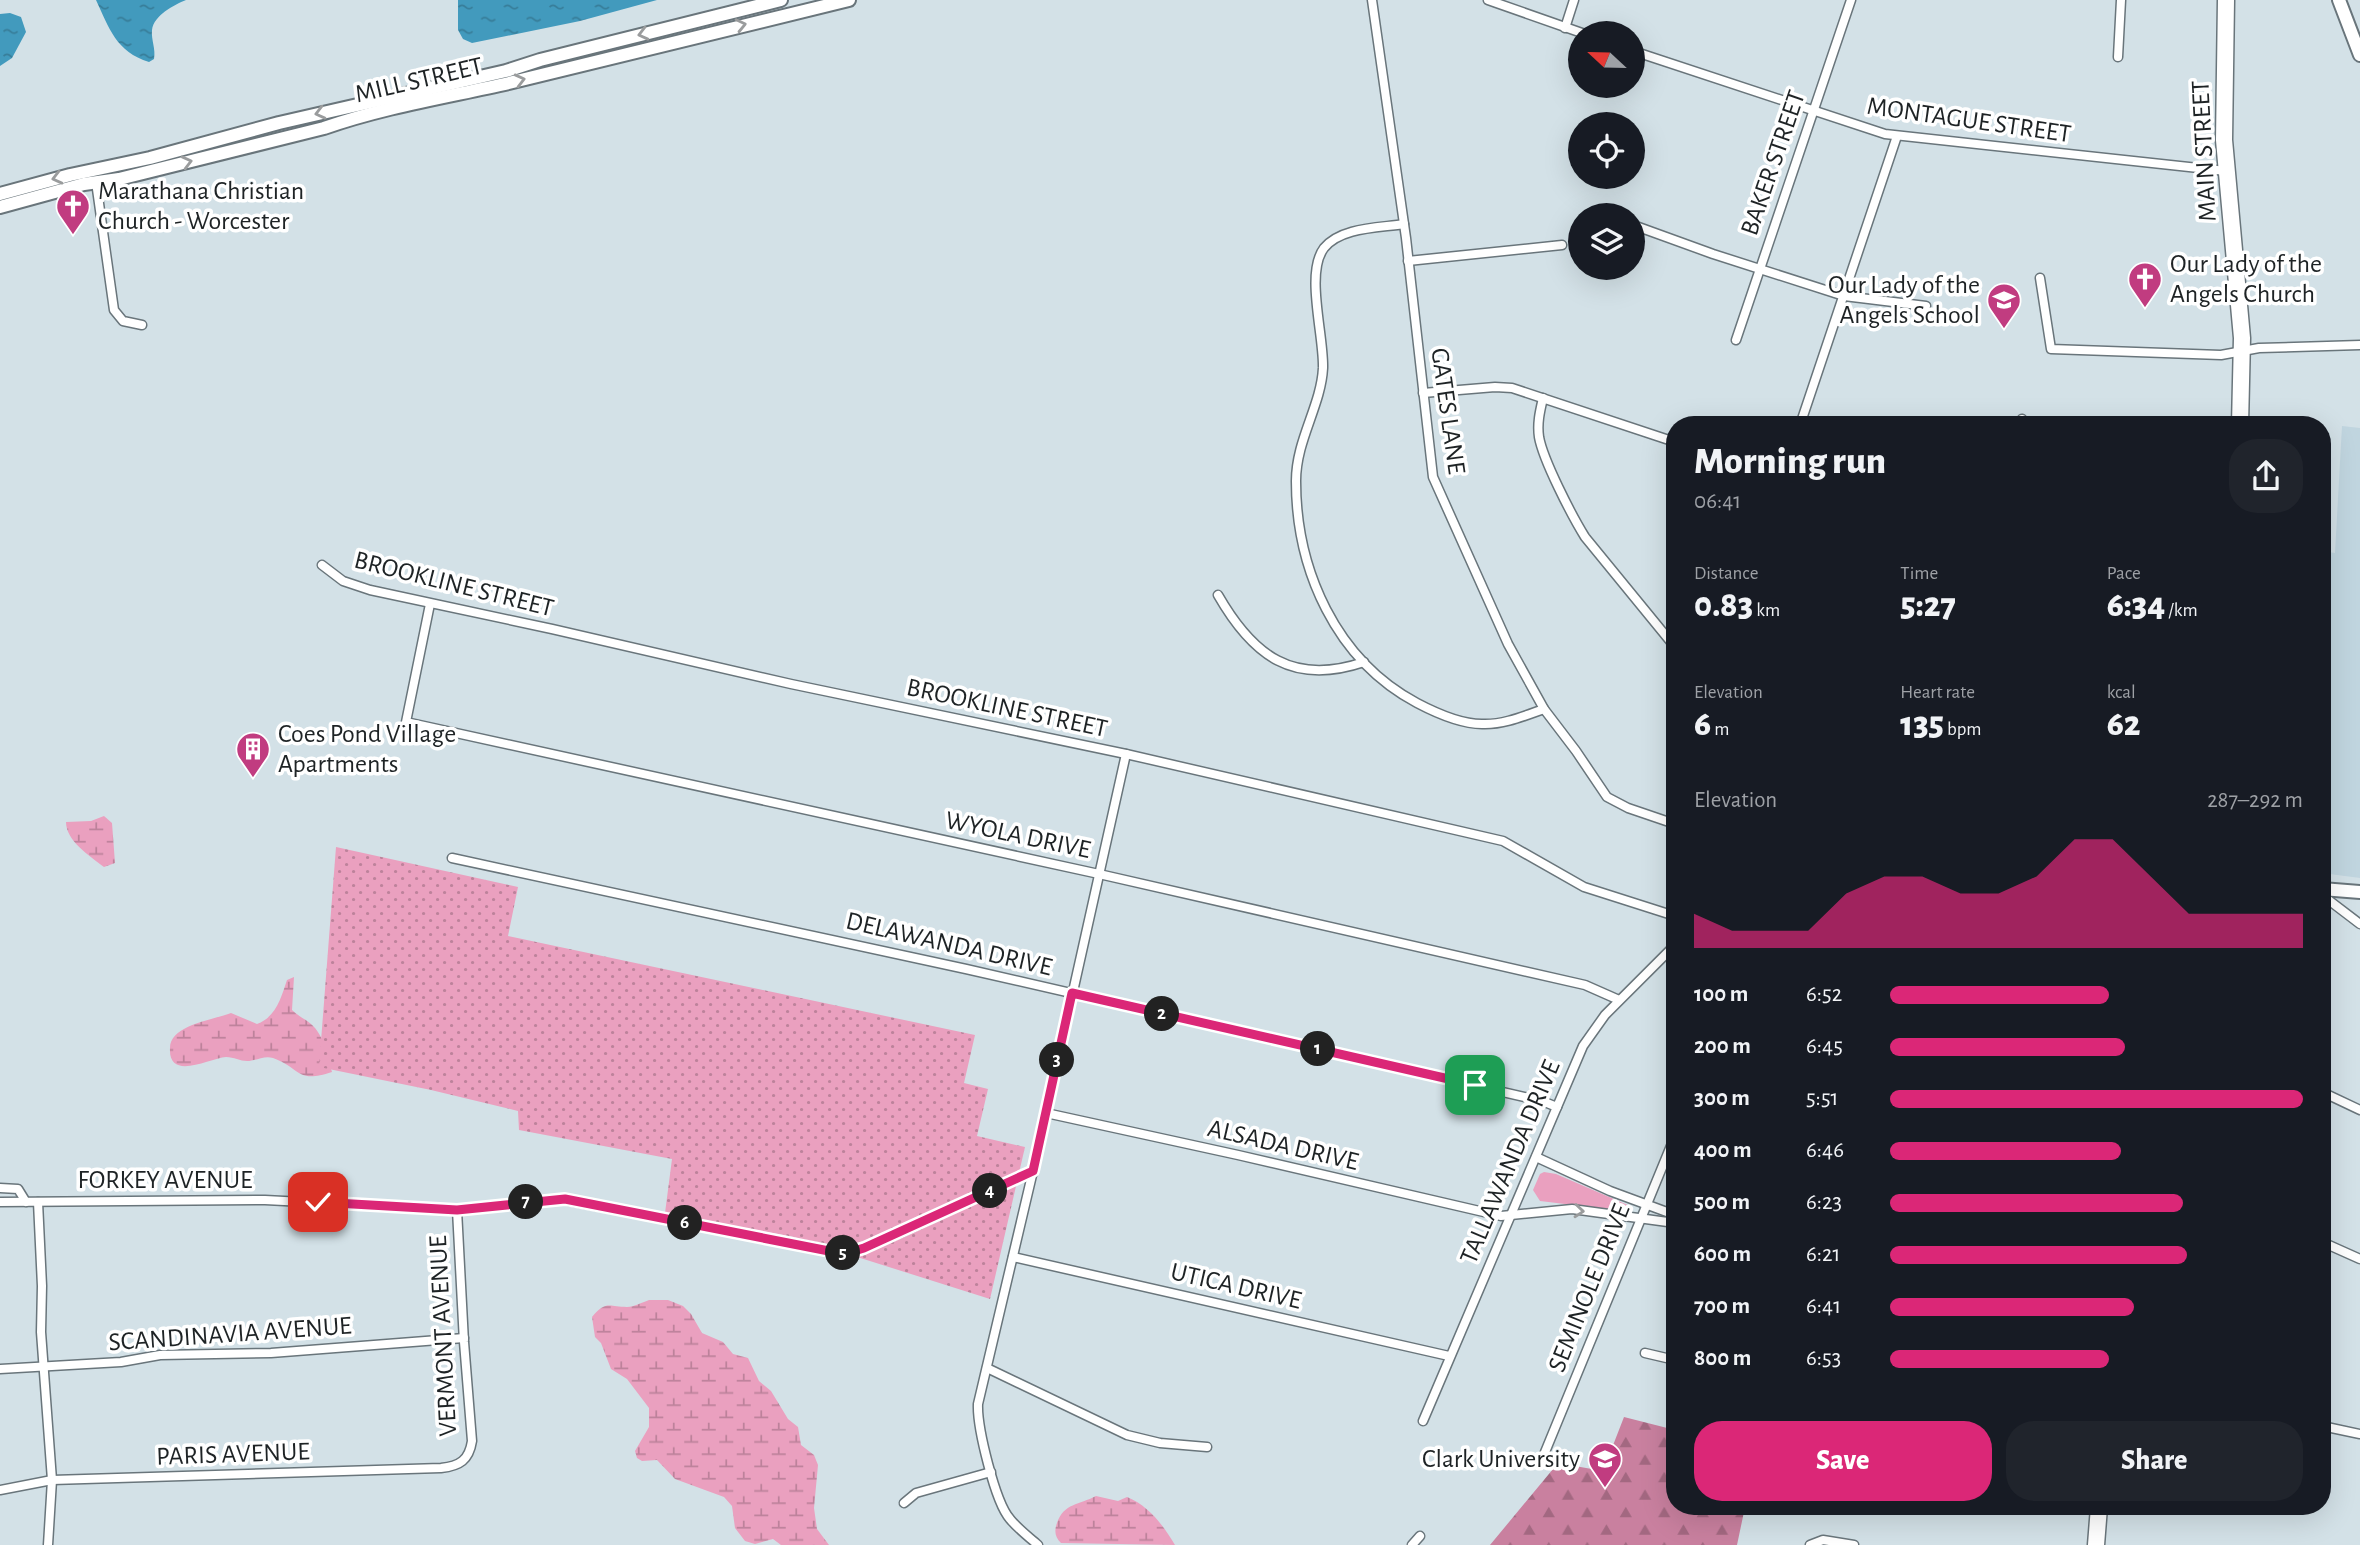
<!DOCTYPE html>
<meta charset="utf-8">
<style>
:root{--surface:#171b24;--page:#20242c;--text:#f1f3f6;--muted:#9ea1a6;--accent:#db2777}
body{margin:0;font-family:"Alegreya Sans",sans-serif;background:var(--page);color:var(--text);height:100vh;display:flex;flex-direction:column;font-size:26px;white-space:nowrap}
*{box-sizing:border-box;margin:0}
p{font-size:23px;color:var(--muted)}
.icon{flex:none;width:38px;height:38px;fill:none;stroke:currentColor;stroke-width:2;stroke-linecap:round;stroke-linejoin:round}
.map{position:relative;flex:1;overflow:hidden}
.sheet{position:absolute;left:1666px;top:416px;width:665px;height:1099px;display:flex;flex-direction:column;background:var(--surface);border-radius:28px;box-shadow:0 7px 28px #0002}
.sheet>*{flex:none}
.needle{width:46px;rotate:292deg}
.fabs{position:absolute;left:1568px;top:21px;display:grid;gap:14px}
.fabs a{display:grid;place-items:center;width:77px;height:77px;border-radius:50%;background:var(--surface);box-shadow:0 7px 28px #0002;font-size:35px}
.pin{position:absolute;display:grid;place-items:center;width:60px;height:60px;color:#fff;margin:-30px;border-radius:14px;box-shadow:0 4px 10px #0006}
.km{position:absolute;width:35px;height:35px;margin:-18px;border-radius:50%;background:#222;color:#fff;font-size:19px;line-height:35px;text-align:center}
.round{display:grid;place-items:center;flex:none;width:74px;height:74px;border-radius:28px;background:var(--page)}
.summary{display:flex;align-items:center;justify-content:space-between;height:119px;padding:0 28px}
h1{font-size:38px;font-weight:800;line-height:52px}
.metrics{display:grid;grid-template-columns:repeat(3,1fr);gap:10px;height:119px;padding:7px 28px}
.metrics div{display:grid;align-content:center}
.metrics b{font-size:35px;font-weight:800}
.metrics small{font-size:19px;font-weight:400}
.metrics p{font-size:19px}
.chart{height:196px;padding:14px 28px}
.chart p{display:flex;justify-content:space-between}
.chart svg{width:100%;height:126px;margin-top:7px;fill:var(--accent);opacity:.7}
.action{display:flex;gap:14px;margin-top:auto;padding:14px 28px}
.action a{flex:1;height:80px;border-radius:28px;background:var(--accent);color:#fff;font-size:28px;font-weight:800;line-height:80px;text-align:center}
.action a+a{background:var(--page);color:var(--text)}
ul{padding:0 28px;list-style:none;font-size:23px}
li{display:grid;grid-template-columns:112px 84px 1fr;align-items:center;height:52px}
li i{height:18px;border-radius:9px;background:var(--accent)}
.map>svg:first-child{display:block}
</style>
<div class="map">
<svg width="2360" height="1545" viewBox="0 0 2360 1545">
<defs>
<pattern id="forest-firs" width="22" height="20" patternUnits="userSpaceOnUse" patternTransform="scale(1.75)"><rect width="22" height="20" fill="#c9809f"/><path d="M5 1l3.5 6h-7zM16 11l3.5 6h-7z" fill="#a36881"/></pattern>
<pattern id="wetland-marsh" width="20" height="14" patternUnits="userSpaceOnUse" patternTransform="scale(1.75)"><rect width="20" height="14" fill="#eaa0bf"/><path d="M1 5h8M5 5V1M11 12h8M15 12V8" fill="none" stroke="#bd829b"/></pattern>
<pattern id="park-dots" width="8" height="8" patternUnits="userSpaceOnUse" patternTransform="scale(1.75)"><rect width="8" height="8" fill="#eaa0bf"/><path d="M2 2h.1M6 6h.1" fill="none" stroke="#bd829b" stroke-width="1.8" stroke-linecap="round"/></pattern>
<pattern id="water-ripples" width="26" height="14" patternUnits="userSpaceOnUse" patternTransform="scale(1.75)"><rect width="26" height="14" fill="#429abd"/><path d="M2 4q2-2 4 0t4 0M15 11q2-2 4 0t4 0" fill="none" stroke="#377d99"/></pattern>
</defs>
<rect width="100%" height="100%" fill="#d3e1e7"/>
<path fill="#c0d5df" d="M2342 426 2360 428V878L2322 873V551L2335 553Z"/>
<path fill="#eaa0bf" d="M1544 1172 1556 1174 1630 1206 1623 1211 1540 1201 1533 1190 1540 1174Z"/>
<path fill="url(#forest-firs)" d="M1624 1417 1675 1430V1507H1745L1737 1545H1490L1558 1463 1603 1471Z"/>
<g fill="url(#wetland-marsh)">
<path d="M104 816 112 823 115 863 104 867C90 856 66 841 66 822L91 821Z"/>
<path d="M294 977 292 1010C298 1016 305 1019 311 1024 324 1035 328 1056 332 1072 296 1084 301 1068 273 1058 264 1055 256 1061 247 1061 240 1061 234 1057 226 1057 210 1058 168 1082 170 1048 170 1025 213 1020 231 1013L257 1024C276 1017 281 998 287 980Z"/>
<path d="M649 1300H668L683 1306 691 1314 702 1333 723 1342 733 1354 748 1358 759 1381 771 1391 788 1419 798 1427 801 1445 814 1455 818 1465 814 1508 817 1529 829 1545H781L773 1539 755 1544 745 1541 735 1528 732 1506 724 1497 675 1479 657 1460 642 1461 637 1458 635 1451 649 1427V1408L627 1379 611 1369 601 1343 595 1337 592 1317C606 1300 609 1307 627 1307 634 1307 643 1302 649 1300Z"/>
<path d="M1096 1496 1118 1501 1127 1497C1149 1506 1163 1525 1175 1545L1061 1543C1055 1537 1054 1531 1057 1523 1064 1503 1079 1505 1096 1496Z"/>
</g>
<path fill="url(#park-dots)" d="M336 847 518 887 508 936 975 1035 964 1083 988 1089 977 1136 1025 1147 990 1299 794 1237 665 1213 672 1159 519 1130 518 1111 431 1090 319 1067Z"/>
<g fill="url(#water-ripples)">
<path d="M96 0H186C174 5 154 15 152 30 151 40 156 49 154 59L149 62C116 52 109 28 96 0Z"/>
<path d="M458 0H657L580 21 472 43 463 39 458 30Z"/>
<path d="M10 13 21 17 26 32 12 58 0 66V14Z"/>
</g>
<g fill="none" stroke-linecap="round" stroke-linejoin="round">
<g stroke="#69757b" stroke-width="11">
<g id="street">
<path d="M1372 0 1406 238 1433 477 1508 644 1544 709 1576 751 1607 797 1628 808 1675 824"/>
<path d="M1488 0 1582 33"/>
<path d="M1565 28 1574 0"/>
<path d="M1633 51 1885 134 2226 171"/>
<path d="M2118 57 2121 0"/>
<path d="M96 182 114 310 123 321 142 325"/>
<path d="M1404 224C1379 228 1341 227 1324 248 1305 273 1324 335 1323 368 1321 406 1296 440 1296 481 1296 570 1336 660 1417 703 1436 713 1460 724 1482 724 1503 725 1524 716 1544 709"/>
<path d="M1633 225 1713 254 1844 296 1926 306"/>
<path d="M1408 261 1562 245"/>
<path d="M2040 278 2051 349 2221 355 2259 348 2360 345"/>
<path d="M1736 340 1851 0"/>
<path d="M1423 393 1495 387 1512 388 1675 442"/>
<path d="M1543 398C1540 411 1537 423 1539 437 1543 460 1572 516 1585 537L1675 647"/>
<path d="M1800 425 1897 136"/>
<path d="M2021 425 2022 419"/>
<path d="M322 565 343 581 370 590 552 629 791 684 1126 754 1503 841 1584 887 1675 916"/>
<path d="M1218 595C1253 656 1293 686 1364 662"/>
<path d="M430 604 406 722 1099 874 1585 985 1619 1000"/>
<path d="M452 858 966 969 1542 1101 1557 1107"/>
<path d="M2322 895 2360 924"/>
<path d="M2322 1092 2360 1110"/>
<path d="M1046 1113 1238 1155 1501 1216 1572 1209 1675 1223"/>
<path d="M1536 1157 1610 1191 1675 1215"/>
<path d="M0 1188 18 1189 26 1202"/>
<path d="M0 1202 265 1200 457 1210 560 1199 845 1253 864 1248 900 1233 1033 1171"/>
<path d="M38 1202 42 1286 41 1332 52 1480 48 1545"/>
<path d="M2322 1242 2360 1259"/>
<path d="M1013 1257 1449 1356"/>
<path d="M1645 1353 1675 1360"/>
<path d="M987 1368 1127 1435 1160 1443 1207 1447"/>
<path d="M0 1369 121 1362 160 1355 271 1353 464 1338"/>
<path d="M1423 1421 1583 1046 1605 1015 1675 945"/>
<path d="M2322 1426 2360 1434"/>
<path d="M1543 1457 1675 1136"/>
<path d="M0 1490 52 1480 441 1468C460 1466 469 1460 472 1441L464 1342 457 1210"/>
<path d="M904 1503 916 1493 991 1472"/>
<path d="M1038 1545C1029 1537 1018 1529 1010 1519 995 1502 977 1427 978 1404L1033 1171 1126 754"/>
<path d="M1412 1545 1420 1536"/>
<path d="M1810 1545 1823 1540 1854 1545"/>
</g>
</g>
<g stroke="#69757b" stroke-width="16">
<g id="secondary">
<path d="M2339 0 2360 55"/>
<path d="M0 194 70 175 150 158 279 123 506 71 540 60 781 0"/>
<path d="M0 207 84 184 119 179 324 128C384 107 447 97 509 83 622 56 735 27 849 0"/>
<path d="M2322 889 2360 892"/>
</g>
</g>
<g stroke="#69757b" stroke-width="19">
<g id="highway">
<path d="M2226 0 2224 140 2242 338 2240 425"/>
<path d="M2096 1545 2099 1507"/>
</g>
</g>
<use href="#street" stroke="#fff" stroke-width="8"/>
<use href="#secondary" stroke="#fff" stroke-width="12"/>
<use href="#highway" stroke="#fff" stroke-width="16"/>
</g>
<defs><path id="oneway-chevron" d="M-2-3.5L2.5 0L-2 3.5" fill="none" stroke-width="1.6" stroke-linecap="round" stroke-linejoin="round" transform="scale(1.75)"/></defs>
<g stroke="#9a9c9d">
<use href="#oneway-chevron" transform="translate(741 25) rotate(-13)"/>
<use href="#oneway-chevron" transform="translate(643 34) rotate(166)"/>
<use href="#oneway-chevron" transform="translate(520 80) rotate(-14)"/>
<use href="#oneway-chevron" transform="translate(320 113) rotate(166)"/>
<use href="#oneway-chevron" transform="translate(187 162) rotate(-14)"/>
<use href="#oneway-chevron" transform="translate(57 178) rotate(166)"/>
<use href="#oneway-chevron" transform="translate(1579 1211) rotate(5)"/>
</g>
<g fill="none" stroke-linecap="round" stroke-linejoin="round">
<g stroke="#fff" stroke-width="14">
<path id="route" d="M318 1202 457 1210 565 1199 834 1252H851L864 1248 1033 1171 1072 993 1475 1085"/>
</g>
<use href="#route" stroke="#db2777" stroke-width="9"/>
</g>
<defs>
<g id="church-pin" transform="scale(1.75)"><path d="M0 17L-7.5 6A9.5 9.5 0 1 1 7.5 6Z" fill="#c13c80" stroke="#fff"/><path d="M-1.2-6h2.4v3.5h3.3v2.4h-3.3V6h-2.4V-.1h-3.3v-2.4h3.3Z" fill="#fff"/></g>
<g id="school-pin" transform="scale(1.75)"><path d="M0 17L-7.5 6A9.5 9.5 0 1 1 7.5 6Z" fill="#c13c80" stroke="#fff"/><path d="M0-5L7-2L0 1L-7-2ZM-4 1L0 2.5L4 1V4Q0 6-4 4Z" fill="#fff"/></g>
<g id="building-pin" transform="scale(1.75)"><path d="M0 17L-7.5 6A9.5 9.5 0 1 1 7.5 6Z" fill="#c13c80" stroke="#fff"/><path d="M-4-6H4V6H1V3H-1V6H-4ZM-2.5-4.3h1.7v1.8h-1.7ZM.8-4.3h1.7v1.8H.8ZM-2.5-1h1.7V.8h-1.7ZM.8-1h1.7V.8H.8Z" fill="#fff"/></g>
<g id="university-pin" transform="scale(1.75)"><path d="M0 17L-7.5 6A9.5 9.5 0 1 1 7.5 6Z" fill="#c13c80" stroke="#fff"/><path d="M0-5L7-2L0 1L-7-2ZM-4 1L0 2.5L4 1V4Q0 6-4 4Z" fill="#fff"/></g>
</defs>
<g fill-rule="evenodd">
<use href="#church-pin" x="73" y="206"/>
<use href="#church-pin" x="2145" y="279"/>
<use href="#school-pin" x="2004" y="300"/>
<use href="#building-pin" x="253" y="749"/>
<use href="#university-pin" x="1605" y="1459"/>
</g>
<g text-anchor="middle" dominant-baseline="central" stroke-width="7" stroke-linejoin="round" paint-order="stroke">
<g font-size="26" fill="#1e2325" stroke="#fff">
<text transform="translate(419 80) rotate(-13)">MILL STREET</text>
<text transform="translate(1969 120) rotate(8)">MONTAGUE STREET</text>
<text transform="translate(2204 151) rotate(-93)">MAIN STREET</text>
<text transform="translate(1773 163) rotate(-71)">BAKER STREET</text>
<text transform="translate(1448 411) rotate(82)">GATES LANE</text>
<text transform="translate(454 584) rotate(14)">BROOKLINE STREET</text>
<text transform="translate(1007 708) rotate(12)">BROOKLINE STREET</text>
<text transform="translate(1018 835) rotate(12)">WYOLA DRIVE</text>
<text transform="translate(949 944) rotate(13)">DELAWANDA DRIVE</text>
<text transform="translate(1283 1145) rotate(13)">ALSADA DRIVE</text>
<text transform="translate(1510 1162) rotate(-67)">TALLAWANDA DRIVE</text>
<text x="165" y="1180">FORKEY AVENUE</text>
<text transform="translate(1236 1286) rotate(13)">UTICA DRIVE</text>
<text transform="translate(1589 1288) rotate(-68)">SEMINOLE DRIVE</text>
<text transform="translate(230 1334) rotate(-4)">SCANDINAVIA AVENUE</text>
<text transform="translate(443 1336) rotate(-93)">VERMONT AVENUE</text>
<text transform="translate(233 1454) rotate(-2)">PARIS AVENUE</text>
</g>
<g font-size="26" fill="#1e2325" stroke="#fff" text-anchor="start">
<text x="98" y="191">Marathana Christian<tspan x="98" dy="30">Church - Worcester</tspan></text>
<text x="2170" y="264">Our Lady of the<tspan x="2170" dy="30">Angels Church</tspan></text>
<text x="1980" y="285" text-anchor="end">Our Lady of the<tspan x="1980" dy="30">Angels School</tspan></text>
<text x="278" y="734">Coes Pond Village<tspan x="278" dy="30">Apartments</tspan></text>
<text x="1580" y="1459" text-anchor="end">Clark University</text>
</g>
</g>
</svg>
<div class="fabs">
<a><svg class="needle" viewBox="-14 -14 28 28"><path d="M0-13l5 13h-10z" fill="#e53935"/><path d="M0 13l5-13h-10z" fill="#9ea1a6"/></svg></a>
<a><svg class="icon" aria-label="locate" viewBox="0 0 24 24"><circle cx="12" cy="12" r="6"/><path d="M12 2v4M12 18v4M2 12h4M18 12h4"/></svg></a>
<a><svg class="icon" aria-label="layers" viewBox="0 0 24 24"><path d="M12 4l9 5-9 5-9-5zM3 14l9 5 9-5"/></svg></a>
</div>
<div class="pin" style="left:1475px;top:1085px;background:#1e9e55"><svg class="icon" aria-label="arrive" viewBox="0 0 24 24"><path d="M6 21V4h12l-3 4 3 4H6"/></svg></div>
<div class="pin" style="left:318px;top:1202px;background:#d93025"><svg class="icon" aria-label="check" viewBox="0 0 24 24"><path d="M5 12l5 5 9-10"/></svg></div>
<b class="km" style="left:1318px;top:1049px">1</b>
<b class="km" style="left:1162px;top:1014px">2</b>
<b class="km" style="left:1057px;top:1060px">3</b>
<b class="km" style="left:990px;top:1191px">4</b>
<b class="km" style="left:843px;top:1253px">5</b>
<b class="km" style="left:685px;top:1223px">6</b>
<b class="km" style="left:526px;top:1202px">7</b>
<section class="sheet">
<div class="summary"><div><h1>Morning run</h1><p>06:41</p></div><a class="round"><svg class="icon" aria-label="share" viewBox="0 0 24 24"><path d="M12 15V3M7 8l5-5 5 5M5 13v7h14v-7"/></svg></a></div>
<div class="metrics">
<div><p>Distance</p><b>0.83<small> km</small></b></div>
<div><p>Time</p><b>5:27</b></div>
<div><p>Pace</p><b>6:34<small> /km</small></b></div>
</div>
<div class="metrics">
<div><p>Elevation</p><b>6<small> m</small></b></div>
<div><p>Heart rate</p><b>135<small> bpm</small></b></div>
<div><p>kcal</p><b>62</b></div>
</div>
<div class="chart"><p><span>Elevation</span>287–292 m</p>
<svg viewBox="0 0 160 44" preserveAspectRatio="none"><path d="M0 44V32L10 38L20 38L30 38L40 25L50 19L60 19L70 25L80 25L90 19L100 6L110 6L120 19L130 32L140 32L150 32L160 32V44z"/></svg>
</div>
<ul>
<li><b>100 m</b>6:52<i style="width:53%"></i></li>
<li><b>200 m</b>6:45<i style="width:57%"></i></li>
<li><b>300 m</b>5:51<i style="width:100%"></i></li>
<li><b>400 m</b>6:46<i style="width:56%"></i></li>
<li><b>500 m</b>6:23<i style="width:71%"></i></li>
<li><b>600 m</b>6:21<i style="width:72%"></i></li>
<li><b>700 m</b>6:41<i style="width:59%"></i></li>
<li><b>800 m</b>6:53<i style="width:53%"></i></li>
</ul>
<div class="action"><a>Save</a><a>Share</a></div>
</section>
</div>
